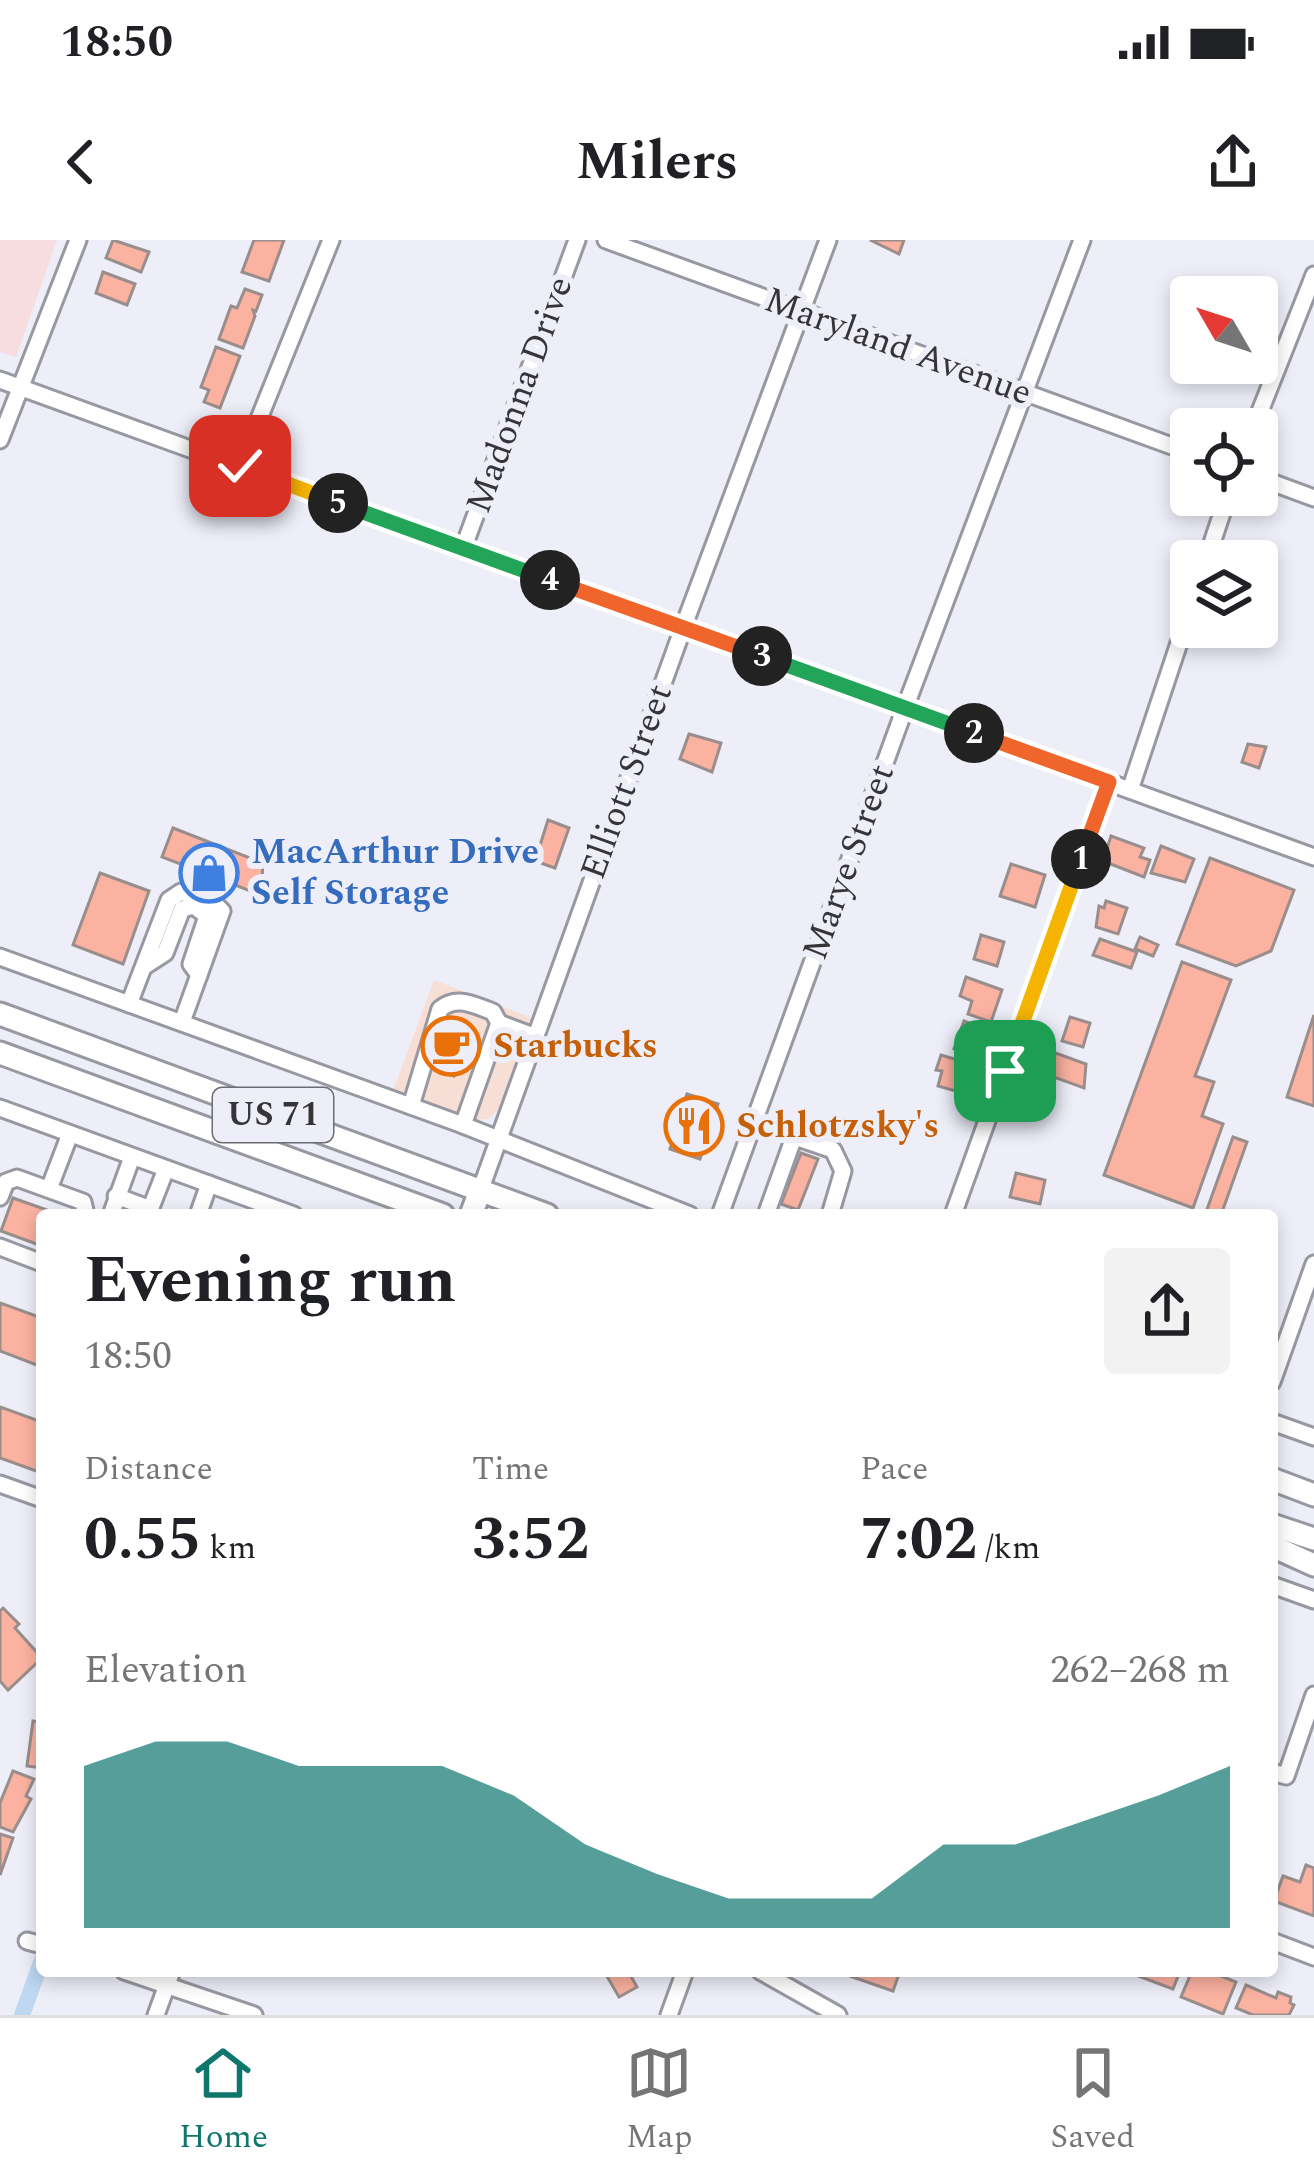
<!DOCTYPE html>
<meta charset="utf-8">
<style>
:root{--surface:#fff;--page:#f2f2f2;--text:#202124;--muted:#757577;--line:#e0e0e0;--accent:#0f766e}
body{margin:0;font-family:Spectral,serif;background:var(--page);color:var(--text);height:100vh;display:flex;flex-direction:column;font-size:45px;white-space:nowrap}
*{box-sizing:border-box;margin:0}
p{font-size:39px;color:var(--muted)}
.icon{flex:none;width:66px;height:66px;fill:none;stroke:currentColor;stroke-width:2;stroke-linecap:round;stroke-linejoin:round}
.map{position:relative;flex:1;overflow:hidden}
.sheet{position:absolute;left:36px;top:969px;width:1242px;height:768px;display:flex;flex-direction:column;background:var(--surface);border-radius:12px;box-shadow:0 6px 18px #0003}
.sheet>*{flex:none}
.needle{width:78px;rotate:309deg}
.tools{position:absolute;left:1170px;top:36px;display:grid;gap:24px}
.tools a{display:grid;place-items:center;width:108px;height:108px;border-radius:12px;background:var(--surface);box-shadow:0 6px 18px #0003;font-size:60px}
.pin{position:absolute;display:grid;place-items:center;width:102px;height:102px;color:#fff;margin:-51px;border-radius:24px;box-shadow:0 6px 18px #0006}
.km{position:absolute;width:60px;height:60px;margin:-30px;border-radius:50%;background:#222;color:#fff;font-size:33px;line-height:60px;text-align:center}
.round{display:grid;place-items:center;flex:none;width:126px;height:126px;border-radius:12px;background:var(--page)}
.head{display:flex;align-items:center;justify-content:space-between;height:204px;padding:0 48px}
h1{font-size:66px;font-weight:700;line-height:90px}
.stats{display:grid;grid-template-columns:repeat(3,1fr);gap:18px;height:204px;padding:12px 48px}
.stats div{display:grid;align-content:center}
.stats b{font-size:60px;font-weight:700}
.stats small{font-size:33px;font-weight:400}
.stats p{font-size:33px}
.chart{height:336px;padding:24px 48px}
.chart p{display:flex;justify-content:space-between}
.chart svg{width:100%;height:216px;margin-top:12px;fill:var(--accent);opacity:.7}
.status{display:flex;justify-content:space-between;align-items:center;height:84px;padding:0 60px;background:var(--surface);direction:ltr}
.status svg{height:33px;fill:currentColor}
header{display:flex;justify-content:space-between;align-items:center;height:156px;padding:0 48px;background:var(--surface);font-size:54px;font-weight:700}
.tab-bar{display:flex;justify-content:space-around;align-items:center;height:168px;border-top:3px solid var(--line);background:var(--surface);font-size:33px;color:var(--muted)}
.tab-bar a{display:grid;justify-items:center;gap:6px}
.tab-bar .on{color:var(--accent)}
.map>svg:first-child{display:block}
</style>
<div class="status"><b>18:50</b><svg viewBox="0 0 49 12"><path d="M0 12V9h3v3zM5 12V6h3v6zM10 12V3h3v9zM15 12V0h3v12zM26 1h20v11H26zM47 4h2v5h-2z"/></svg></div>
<header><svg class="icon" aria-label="back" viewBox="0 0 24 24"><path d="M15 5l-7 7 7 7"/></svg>Milers<svg class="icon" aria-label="share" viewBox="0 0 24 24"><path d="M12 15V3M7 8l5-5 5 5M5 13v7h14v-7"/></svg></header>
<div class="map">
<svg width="1314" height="1775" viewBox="0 0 1314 1775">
<rect width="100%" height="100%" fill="#edeef8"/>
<path fill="#f7dfd5" d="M434 740 532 778 498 870 488 879 473 880 393 851Z"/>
<path fill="#f8dde0" d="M0 0H57L16 117 0 112Z"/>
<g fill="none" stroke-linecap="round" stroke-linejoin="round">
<path stroke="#bed8f2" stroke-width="16" d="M22 1775 42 1720"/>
</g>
<g fill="#fbb2a1" stroke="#998e8c" stroke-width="3">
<path d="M113 0 149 12 141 32 106 18Z"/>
<path d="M254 0H284L269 41 242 32Z"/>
<path d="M870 0H904L899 14Z"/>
<path d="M103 32 135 44 127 65 96 53Z"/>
<path d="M245 49 262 55 256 71 253 70 255 76 243 108 219 99 231 66 237 68Z"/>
<path d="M216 107 240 116 220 168 204 162 209 150 201 147Z"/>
<path d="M689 494 721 503 712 532 680 519Z"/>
<path d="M1248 504 1266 507 1259 528 1242 522Z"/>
<path d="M548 580 569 588 555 628 535 621Z"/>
<path d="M173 588 263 623 261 655 162 617Z"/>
<path d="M1111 596 1144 608 1140 617 1150 620 1144 637 1103 621Z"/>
<path d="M1161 606 1194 619 1185 642 1151 633Z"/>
<path d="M1210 618 1294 650 1271 711 1236 726 1177 704Z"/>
<path d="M1011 624 1045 635 1035 667 1000 656Z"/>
<path d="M100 633 149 651 123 724 73 705Z"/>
<path d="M1106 661 1127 668 1118 694 1096 687 1099 666 1104 668Z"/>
<path d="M981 695 1004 702 997 726 974 719Z"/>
<path d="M1140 697 1158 705 1153 716 1135 709Z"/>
<path d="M1100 699 1137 712 1131 728 1093 715Z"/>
<path d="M1182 722 1231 740 1195 836 1214 842 1202 876 1223 884 1193 968 1104 935Z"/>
<path d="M966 737 1002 750 991 782 968 774 972 761 960 756Z"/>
<path d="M1314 775V866L1287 857Z"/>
<path d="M1070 777 1090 783 1083 807 1062 801Z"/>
<path d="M964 781 984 789 974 817 954 809Z"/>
<path d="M449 784 470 791 454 836 433 829Z"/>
<path d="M1050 811 1086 824 1084 848 1048 835 1052 826 1046 823Z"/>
<path d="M941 815 968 823 959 852 938 846 942 831 936 830Z"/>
<path d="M687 854 718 864 700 919 670 909Z"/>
<path d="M1233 897 1247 902 1221 975H1205Z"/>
<path d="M801 913 818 919 798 970 781 964Z"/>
<path d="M1016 933 1045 940 1040 964 1010 957Z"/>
<path d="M13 958 61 975H42V1006L1 991Z"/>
<path d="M0 1063 42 1078V1127L0 1111Z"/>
<path d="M0 1167 42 1182V1233L0 1218Z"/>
<path d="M3 1368 19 1384 15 1388 42 1418 8 1450 0 1441V1371Z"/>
<path d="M33 1481 42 1483V1528L27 1526Z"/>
<path d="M13 1531 34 1539 26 1556 31 1559 13 1592 0 1587V1563Z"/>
<path d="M0 1594 13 1598 0 1635Z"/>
<path d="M1306 1625 1314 1628V1676L1274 1661 1283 1636 1300 1642Z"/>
<path d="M604 1731H628L637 1747 619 1757Z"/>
<path d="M845 1731H900L893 1751 844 1734Z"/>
<path d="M1125 1731H1180L1173 1749Z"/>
<path d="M1192 1731H1209L1236 1742 1223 1774 1181 1757Z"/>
<path d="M1246 1745 1276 1758 1278 1752 1291 1757 1290 1763 1294 1765 1289 1775H1253L1236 1768Z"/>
</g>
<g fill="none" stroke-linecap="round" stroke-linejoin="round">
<g stroke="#9798a1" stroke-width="21">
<g id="minor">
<path d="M606 0 1191 213"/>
<path d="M0 140 1314 617"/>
<path d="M1253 189 1314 35"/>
<path d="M0 200 78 0"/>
<path d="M240 226 331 0"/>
<path d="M1257 237 1314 258"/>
<path d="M463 309 577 0"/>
<path d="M1206 321 1228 255"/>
<path d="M1130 550 1191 367"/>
<path d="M0 717 463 885 690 975"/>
<path d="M145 726 165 713 182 669 194 666 207 676 191 724 199 735"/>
<path d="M129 764 169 660 181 652 215 664 222 671 182 782"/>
<path d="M411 866 440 769C457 755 474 765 493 772L499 783"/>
<path d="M0 868 294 975"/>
<path d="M754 883 833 910 843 931 830 975"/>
<path d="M463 885 499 783 536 797"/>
<path d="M49 949 70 894"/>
<path d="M480 951 683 388 828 0"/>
<path d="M116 956 151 969"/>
<path d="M0 957 6 942 17 938 83 962 86 975"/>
<path d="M111 975 132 917"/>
<path d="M148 975 166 929"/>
<path d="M198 975 209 944"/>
<path d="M720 975 905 468 1082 0"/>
<path d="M766 975 794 897"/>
<path d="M953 975 1109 542"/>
<path d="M0 1007 42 1023"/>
<path d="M1272 1142 1314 1024"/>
<path d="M1272 1182 1314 1197"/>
<path d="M0 1244 42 1259"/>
<path d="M1272 1345 1314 1360"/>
<path d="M1272 1532 1286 1536 1314 1455"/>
<path d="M27 1701 42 1705"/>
<path d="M1272 1701 1314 1717"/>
<path d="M124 1731 254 1775"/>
<path d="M760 1731 838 1775"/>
<path d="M156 1775 172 1731"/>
<path d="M669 1775 685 1731"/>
</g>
</g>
<g stroke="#9798a1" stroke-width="27">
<g id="highway">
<path d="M0 774 547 975"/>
<path d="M0 813 443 975"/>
<path d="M471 975 480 951"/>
<path d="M1272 1239 1314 1255"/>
<path d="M1272 1285 1314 1299"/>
<path d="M1272 1306 1314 1325"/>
</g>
</g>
<use href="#minor" stroke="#fff" stroke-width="15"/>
<use href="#highway" stroke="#fff" stroke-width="21"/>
</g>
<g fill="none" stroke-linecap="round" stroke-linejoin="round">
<g stroke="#fff" stroke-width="24">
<path id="split-1" d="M1005 831 1081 619"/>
</g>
<g stroke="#fff" stroke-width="24">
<path id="split-2" d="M974 493 1109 542 1081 619"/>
</g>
<g stroke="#fff" stroke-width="24">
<path id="split-3" d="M762 416 974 493"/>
</g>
<g stroke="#fff" stroke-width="24">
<path id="split-4" d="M550 340 762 416"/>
</g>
<g stroke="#fff" stroke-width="24">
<path id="split-5" d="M338 263 550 340"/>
</g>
<g stroke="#fff" stroke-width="24">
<path id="split-6" d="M240 226 338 263"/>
</g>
<use href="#split-1" stroke="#f5b400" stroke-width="15"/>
<use href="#split-2" stroke="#f0652b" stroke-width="15"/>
<use href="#split-3" stroke="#22a559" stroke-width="15"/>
<use href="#split-4" stroke="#f0652b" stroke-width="15"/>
<use href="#split-5" stroke="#22a559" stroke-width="15"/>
<use href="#split-6" stroke="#f5b400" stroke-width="15"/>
</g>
<defs>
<g id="shop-ring" transform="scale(3)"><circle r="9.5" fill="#edeef8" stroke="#3f7fe0" stroke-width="1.5"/><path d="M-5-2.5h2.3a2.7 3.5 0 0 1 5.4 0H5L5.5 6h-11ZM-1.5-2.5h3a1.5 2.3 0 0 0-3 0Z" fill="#3f7fe0"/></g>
<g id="cafe-ring" transform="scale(3)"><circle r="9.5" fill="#edeef8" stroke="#e8710a" stroke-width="1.5"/><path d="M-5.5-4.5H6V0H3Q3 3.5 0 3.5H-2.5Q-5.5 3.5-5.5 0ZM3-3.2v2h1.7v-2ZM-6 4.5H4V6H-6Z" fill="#e8710a"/></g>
<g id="restaurant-ring" transform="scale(3)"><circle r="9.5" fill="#edeef8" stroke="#e8710a" stroke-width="1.5"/><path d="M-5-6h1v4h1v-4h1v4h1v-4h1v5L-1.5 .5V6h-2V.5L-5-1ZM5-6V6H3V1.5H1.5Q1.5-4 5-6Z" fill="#e8710a"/></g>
</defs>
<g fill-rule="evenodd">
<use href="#shop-ring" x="209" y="633"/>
<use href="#cafe-ring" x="451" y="806"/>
<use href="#restaurant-ring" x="694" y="886"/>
</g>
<g text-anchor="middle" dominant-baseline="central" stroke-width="12" stroke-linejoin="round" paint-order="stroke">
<rect fill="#edeef8" stroke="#6c6c72" stroke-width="3" x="213" y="848" width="120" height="54" rx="9"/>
<g font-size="33" font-weight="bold" fill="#353539">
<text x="273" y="875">US 71</text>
</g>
<g font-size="36" fill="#353539" stroke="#edeef8">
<text transform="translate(898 107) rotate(20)">Maryland Avenue</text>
<text transform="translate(520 155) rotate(-70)">Madonna Drive</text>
<text transform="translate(627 542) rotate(-70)">Elliott Street</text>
<text transform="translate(849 622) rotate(-70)">Marye Street</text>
</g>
<g font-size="36" font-weight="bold" fill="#366cbe" stroke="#edeef8" text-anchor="start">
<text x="251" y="612">MacArthur Drive<tspan x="251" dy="41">Self Storage</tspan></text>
</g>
<g font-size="36" font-weight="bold" fill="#c56008" stroke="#edeef8" text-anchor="start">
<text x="493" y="806">Starbucks</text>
<text x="736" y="886">Schlotzsky's</text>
</g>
</g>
</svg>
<div class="tools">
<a><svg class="needle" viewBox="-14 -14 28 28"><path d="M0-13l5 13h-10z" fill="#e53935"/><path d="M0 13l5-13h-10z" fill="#757577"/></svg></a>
<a><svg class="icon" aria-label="locate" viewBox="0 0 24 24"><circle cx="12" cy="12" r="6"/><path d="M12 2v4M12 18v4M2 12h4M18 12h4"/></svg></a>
<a><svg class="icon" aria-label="layers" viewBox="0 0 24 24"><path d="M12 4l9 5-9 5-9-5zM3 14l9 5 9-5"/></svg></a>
</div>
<div class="pin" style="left:1005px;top:831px;background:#1e9e55"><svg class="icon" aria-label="arrive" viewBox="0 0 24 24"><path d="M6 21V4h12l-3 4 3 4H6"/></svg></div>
<div class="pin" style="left:240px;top:226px;background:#d93025"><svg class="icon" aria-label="check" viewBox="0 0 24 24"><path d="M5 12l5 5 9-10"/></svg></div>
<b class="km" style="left:1081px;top:619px">1</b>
<b class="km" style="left:974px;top:493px">2</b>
<b class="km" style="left:762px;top:416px">3</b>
<b class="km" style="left:550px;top:340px">4</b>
<b class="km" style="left:338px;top:263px">5</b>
<section class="sheet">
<div class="head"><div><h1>Evening run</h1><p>18:50</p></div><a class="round"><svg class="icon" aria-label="share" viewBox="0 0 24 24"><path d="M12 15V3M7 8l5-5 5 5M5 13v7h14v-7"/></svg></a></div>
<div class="stats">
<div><p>Distance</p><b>0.55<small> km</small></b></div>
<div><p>Time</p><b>3:52</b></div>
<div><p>Pace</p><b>7:02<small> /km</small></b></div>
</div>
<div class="chart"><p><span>Elevation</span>262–268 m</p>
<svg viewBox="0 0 160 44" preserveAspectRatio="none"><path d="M0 44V11L10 6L20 6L30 11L40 11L50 11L60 17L70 27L80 33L90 38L100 38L110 38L120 27L130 27L140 22L150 17L160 11V44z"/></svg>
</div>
</section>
</div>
<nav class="tab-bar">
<a class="on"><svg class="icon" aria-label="home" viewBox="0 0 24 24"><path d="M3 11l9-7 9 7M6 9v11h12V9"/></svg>Home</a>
<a><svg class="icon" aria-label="map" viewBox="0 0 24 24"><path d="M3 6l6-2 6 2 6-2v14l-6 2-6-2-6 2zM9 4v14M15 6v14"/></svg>Map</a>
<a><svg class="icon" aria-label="saved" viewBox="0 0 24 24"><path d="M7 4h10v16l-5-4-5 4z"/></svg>Saved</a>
</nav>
